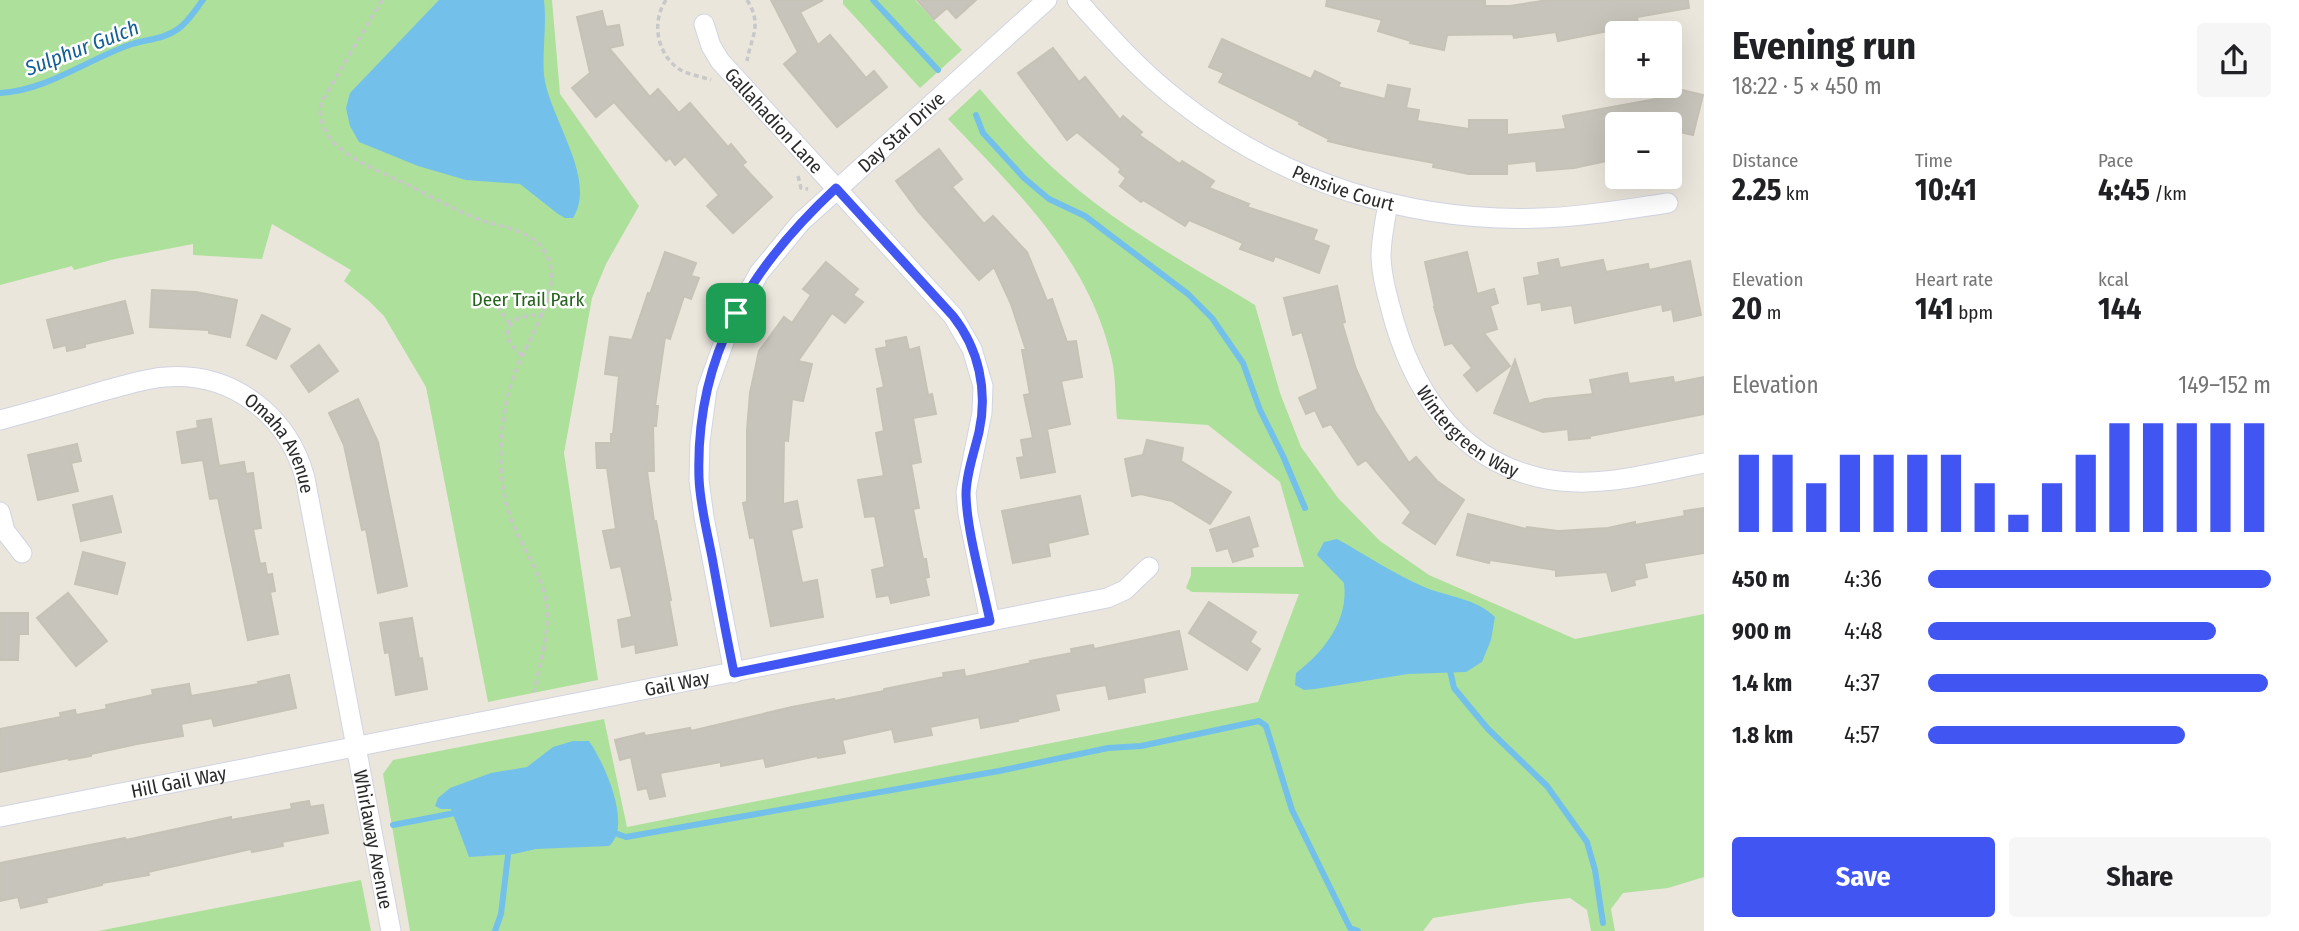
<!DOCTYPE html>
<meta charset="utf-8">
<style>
:root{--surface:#fff;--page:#f6f6f6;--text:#202124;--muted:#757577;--accent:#4155f3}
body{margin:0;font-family:"Fira Sans Condensed",sans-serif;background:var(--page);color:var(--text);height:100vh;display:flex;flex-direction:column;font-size:26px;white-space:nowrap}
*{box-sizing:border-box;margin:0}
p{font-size:23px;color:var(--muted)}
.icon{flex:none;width:38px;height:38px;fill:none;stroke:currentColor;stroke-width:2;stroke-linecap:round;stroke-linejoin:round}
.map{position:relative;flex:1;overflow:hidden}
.side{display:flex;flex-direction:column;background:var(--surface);width:595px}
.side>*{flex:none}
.tools{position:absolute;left:1605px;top:21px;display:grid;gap:14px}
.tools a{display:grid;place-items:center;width:77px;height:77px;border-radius:7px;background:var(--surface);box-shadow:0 7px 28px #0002;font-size:35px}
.pin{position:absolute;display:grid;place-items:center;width:60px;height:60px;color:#fff;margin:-30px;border-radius:14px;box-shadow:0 4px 10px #0006}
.round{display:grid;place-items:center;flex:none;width:74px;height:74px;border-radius:7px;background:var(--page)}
.headline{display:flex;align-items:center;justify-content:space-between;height:119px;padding:0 28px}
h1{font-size:38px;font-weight:700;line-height:52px}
.figures{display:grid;grid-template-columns:repeat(3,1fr);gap:10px;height:119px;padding:7px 28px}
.figures div{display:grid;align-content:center}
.figures b{font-size:30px;font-weight:700}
.figures small{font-size:19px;font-weight:400}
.figures p{font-size:19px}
.chart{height:196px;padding:14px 28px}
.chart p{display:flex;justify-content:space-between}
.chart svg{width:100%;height:126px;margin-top:7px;stroke:var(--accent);stroke-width:6}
.cta{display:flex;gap:14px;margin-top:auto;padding:14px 28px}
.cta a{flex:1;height:80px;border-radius:7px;background:var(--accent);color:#fff;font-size:28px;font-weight:700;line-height:80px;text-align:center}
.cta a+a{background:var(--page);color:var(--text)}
ul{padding:0 28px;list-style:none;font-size:23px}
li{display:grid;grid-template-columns:112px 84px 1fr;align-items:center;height:52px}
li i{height:18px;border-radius:9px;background:var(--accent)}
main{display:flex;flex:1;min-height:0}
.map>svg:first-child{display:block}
</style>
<main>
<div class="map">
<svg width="1704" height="931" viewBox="0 0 1704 931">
<rect width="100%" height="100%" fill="#ebe6dc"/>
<g fill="#ade09a">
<path d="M0 0H552L560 94 639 206 606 264 592 298 564 453 598 680 488 702 426 387 384 316 369 301 344 281 351 270 272 224 262 259 193 255V244L115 259 74 270 72 266 0 285Z"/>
<path d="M843 0H915L962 50 920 88 843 4Z"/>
<path d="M980 89C1003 116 1026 143 1052 167 1112 223 1186 263 1255 305L1280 393 1301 447 1338 498 1380 541 1429 575 1575 639 1704 614V877L1668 888 1623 893 1611 909 1615 931H1591L1587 910 1570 898 1527 903 1433 918 1423 931H410L383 774 393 760 604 719 627 827 1258 702 1299 594 1192 592 1186 588 1191 575V567H1304L1280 482 1208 425 1117 419C1115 400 1116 378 1112 360 1089 258 1016 191 948 119Z"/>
<path d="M361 880 371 931H98Z"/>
</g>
<g fill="#73c1ea">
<path d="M439 0H544C547 25 542 51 544 75 549 118 598 179 573 218H565L558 214 520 184 466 180 418 166 359 142 350 126 346 108 350 93Z"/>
<path d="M1337 539C1366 555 1394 574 1424 587 1448 597 1476 598 1495 617L1491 640 1482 662 1466 672 1408 674 1315 689 1304 690 1295 685 1296 673C1324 652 1349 620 1344 583L1317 555 1324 542Z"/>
<path d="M573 741H589C604 762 633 826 609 846L536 849 514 854 469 857 451 809H441L435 806 438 798 450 788 491 773 527 767 553 747Z"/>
</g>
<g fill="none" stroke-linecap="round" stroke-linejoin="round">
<g stroke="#73c1ea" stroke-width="6">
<path d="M873 0 938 70"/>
<path d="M0 93C46 91 88 59 132 44 148 39 164 39 178 29 189 21 195 10 203 0"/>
<path d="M976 115 983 133 1024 178 1049 199 1085 216 1188 294 1212 318 1243 363 1260 410 1283 456 1305 508"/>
<path d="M1449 666 1454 688 1488 729 1547 786 1587 842 1595 870 1603 923"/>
<path d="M393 825 460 812"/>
<path d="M609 831 626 837 999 771 1108 748 1141 746 1259 721 1266 726 1292 810 1350 928 1358 931"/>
<path d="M495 931 501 914 509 847"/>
</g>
</g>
<g fill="#c7c4bb" stroke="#c6c2b6" stroke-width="2">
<path d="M771 0H823L800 12 818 45 830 35 866 78 874 71 887 87 837 127 784 64 798 52Z"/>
<path d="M917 0H976L956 18 947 8 934 19Z"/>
<path d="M1327 0H1485V6H1510L1548 0H1688L1689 8 1637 17 1638 25 1558 41 1556 32 1514 38 1513 34 1447 35 1444 50 1410 43 1411 41 1378 31 1382 20 1326 6Z"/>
<path d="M602 11 606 27 619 25 623 45 609 48 650 97 658 89 679 113 690 103 728 147 731 144 746 162 742 165 772 197 733 233 707 206 719 195 685 156 675 165 670 158 666 161 614 102 596 117 572 88 590 73 577 17Z"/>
<path d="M1222 39 1311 79 1315 71 1340 83 1338 87 1385 99 1388 85 1410 89 1406 108 1419 110 1417 121 1469 129V120H1507V135L1566 129 1563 116 1672 96 1674 88 1703 95 1693 135 1671 130 1672 124H1617V133L1606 135 1611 160 1574 168 1537 171 1536 161 1507 164V174H1469L1433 167 1434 163 1365 150 1328 141 1329 139 1299 124 1300 122 1219 82 1224 73 1209 67Z"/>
<path d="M1053 48 1079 82 1085 77 1120 120 1123 116 1142 132 1139 135 1180 164 1182 161 1214 181 1209 188 1249 204 1247 207 1317 230 1313 240 1329 246 1319 273 1275 256 1273 261 1240 249 1243 243 1189 220 1185 226 1143 200 1141 202 1120 186 1126 178 1119 172 1121 169 1077 132 1067 140 1018 73Z"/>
<path d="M939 149 962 179 952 187 984 224 993 216 1027 252 1047 301 1052 299 1067 342 1076 341 1082 377 1061 381 1070 424 1047 429 1055 472 1021 478 1017 458 1024 457 1021 440 1033 438 1024 395 1030 394 1022 350H1026L1011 304 994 267 979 280 919 212 896 181Z"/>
<path d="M665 252 696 263 691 276 699 278 691 299 684 296 670 339 665 337 655 406H658L656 426H653L654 471H647L654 521H656L671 600 669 601 677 645 636 653 635 644 622 647 618 620 632 617 621 566 611 568 603 531 616 529 607 468H597L596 443H611V434H613L619 376 605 374 610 337 632 340 648 293 650 294Z"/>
<path d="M1467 252 1477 294 1494 289 1498 303 1490 306 1497 329 1484 333 1510 366 1477 391 1464 375 1472 368 1452 343 1445 345 1434 307H1435L1425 262Z"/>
<path d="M1558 259 1560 268 1603 260 1606 272 1648 264 1649 270 1690 261 1701 315 1674 321 1672 309 1663 311 1662 304 1575 323 1572 305 1542 310 1541 302 1528 304 1524 278 1540 275 1538 263Z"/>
<path d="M826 262 858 289 853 295 863 302 845 323 832 313 798 361 812 364 803 401 792 399 788 441 784 440 783 504 797 501 802 527 791 530 802 583 817 580 823 617 771 626 754 537 750 538 743 503 747 502V430L750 393 759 351 784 317 792 323 811 295 803 289Z"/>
<path d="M1337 286 1345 322 1342 323 1356 369 1375 411 1409 463 1416 457 1437 481 1464 500 1435 544 1403 523 1411 512 1366 460 1358 465 1331 424 1323 427 1315 410 1306 414 1299 398 1318 389 1302 332 1293 335 1284 298Z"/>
<path d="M152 290 196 292 237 300 230 337 209 333V330L150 327Z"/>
<path d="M125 301 133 333 85 344V347L67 351 66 345 54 348 47 320Z"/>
<path d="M262 315 290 329 276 359 247 345Z"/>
<path d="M906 337 909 350 919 347 928 395 932 394 936 414 913 418 921 462 911 464 919 508 913 509 923 559H926L929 577 925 578 929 595 891 603 889 595 877 597 872 570 885 567 875 516 865 517 858 480 884 476 876 433 884 431 877 389 884 387 876 349 887 347 886 341Z"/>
<path d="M319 345 338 371 309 392 291 366Z"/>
<path d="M1515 360 1529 404 1545 399 1593 394 1590 380 1627 373 1629 384 1673 377 1674 383 1704 377V414L1590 436V438L1569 440 1568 429 1543 432 1494 413Z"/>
<path d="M358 399 378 442 407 586 378 593 366 529 362 530 344 445 329 413Z"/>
<path d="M211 419 219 466 244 462 246 474 253 473 261 528 253 529 260 564 265 563 267 575 272 574 275 591 270 592 278 634 248 640 218 498 210 499 203 460 182 463 177 432 198 428 197 421Z"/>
<path d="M1147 440 1183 448 1181 461 1231 492 1210 524 1172 501 1141 494 1132 496 1125 459 1143 455Z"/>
<path d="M77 444 81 461 71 463 78 491 38 500 28 455Z"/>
<path d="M112 496 121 532 81 541 73 505Z"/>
<path d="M1080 496 1088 534 1048 543 1050 556 1013 563 1002 511Z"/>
<path d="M1704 508V553L1644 563 1647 577 1634 580 1635 585 1612 591 1607 572 1556 576V570L1490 560 1489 563 1457 555 1468 514 1526 529 1527 527 1558 531 1608 528 1635 522V525L1685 516 1684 511Z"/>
<path d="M1249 517 1258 546 1251 548 1253 556 1233 562 1228 548 1217 551 1210 530Z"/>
<path d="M83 552 125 563 117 594 75 584Z"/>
<path d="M68 593 107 641 76 666 37 618Z"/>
<path d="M1209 602 1256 632 1250 642 1260 649 1247 670 1189 633Z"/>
<path d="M0 613H28V634H19L18 660H0Z"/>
<path d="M412 618 419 659 422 658 427 689 396 695 389 652 385 653 380 623Z"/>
<path d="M1179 631 1187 669 1143 678 1145 692 1109 699 1106 685 1055 694 1059 710 1018 719V721L981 728 979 717 930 727 932 735 895 742 892 729 842 740 845 753 818 758 817 756 766 767 764 758 721 766V762L660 773 665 796 650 799 647 788 638 790 631 757 620 760 615 740 644 733 645 736 690 728 691 731 792 707 834 699V701L884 691V689L944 677 943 673 964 670 965 677 1031 663 1030 661 1072 653 1071 649 1093 645 1094 649Z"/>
<path d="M289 675 296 708 214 726 212 718 181 724 183 736 137 744 91 754V756L69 760 68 758 0 772V729L61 717 60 713 75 710 76 715 107 709 106 705 153 695 152 690 189 684 191 696 259 684 258 682Z"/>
<path d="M309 801 310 807 323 805 328 833 282 842 283 846 252 852 251 849 148 872 149 875 102 883V885L46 898 47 902 21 908 18 897 0 901V863L125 838 126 840 231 817V820L292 809 291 804Z"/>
</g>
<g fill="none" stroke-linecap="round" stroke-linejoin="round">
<g stroke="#d1d3e2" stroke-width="21">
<g id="street">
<path id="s1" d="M1077 0C1109 36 1141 72 1179 101 1282 182 1410 223 1541 218 1583 217 1626 209 1668 203"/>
<path id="s2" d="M704 24 711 46 720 61 953 316 972 349 983 386 982 413 966 492 968 514 990 621"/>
<path id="s3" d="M1388 204C1385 221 1381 239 1381 257 1382 280 1389 302 1395 324 1418 400 1464 463 1546 479 1599 489 1652 473 1704 463"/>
<path id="s4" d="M0 420C34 411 69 401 103 391 124 386 145 378 166 377 232 372 288 415 305 478L391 931"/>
<path d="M0 512 5 531 22 553"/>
<path id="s5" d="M734 673 704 517 699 480 700 442 707 389 729 328 759 273 801 222 1047 0"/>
<path id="s6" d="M0 817 1107 598 1125 590 1149 567"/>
</g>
</g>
<g stroke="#c8c8c8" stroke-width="3.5" stroke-dasharray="5 3.5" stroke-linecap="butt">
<path d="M382 0 322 101C317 116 324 133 335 144 354 162 381 172 404 183 430 196 455 210 481 220 502 227 529 230 543 249 569 284 527 339 515 373 508 391 504 411 502 430 499 462 501 499 515 529 525 551 540 573 545 597 552 626 540 663 534 692"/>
<path d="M666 0C651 22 657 54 679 69 688 75 701 76 711 80"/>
<path d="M747 0C763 25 751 37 747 61"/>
<path d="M798 176 801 188 808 189"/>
<path d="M492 299 511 325"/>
<path d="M522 355C511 347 500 333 514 321 521 315 534 316 543 314"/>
</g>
<use href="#street" stroke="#fff" stroke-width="19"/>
</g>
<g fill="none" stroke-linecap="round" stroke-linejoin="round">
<g stroke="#fff" stroke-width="14">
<path id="route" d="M836 188 953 316C979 349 988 391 979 432 974 453 966 474 966 495 967 532 982 583 990 621L734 673C726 634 719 596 712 557 707 531 700 505 699 478 695 356 749 269 836 188Z"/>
</g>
<use href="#route" stroke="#4155f3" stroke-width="9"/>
</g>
<g text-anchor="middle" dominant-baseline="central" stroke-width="5" stroke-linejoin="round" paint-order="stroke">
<g font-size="19" fill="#2a2a2a" stroke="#fff">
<text stroke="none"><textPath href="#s2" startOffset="121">Gallahadion Lane</textPath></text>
<text stroke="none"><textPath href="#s5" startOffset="616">Day Star Drive</textPath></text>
<text stroke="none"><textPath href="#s1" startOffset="331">Pensive Court</textPath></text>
<text stroke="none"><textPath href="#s3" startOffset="256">Wintergreen Way</textPath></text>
<text stroke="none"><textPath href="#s4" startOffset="315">Omaha Avenue</textPath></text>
<text stroke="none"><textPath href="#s6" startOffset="690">Gail Way</textPath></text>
<text stroke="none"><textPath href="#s6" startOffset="182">Hill Gail Way</textPath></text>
<text stroke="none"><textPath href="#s4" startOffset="726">Whirlaway Avenue</textPath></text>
</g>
<g font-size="19" fill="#26641d" stroke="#fff">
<text x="528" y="299">Deer Trail Park</text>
</g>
<g font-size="21" font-style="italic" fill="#125e95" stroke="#fff">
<text transform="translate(82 48) rotate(-21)">Sulphur Gulch</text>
</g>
</g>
</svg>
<div class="tools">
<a>+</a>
<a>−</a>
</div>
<div class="pin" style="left:736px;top:313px;background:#1e9e55"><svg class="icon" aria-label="arrive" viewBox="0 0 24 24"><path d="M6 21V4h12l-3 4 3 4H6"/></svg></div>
</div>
<section class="side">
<div class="headline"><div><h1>Evening run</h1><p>18:22 · 5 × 450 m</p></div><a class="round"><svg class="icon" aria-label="share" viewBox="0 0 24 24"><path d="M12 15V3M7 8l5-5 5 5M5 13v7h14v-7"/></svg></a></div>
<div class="figures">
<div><p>Distance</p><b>2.25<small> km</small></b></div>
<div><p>Time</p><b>10:41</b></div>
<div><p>Pace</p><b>4:45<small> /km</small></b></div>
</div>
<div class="figures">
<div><p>Elevation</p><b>20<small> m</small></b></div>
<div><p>Heart rate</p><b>141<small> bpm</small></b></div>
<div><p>kcal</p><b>144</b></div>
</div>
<div class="chart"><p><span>Elevation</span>149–152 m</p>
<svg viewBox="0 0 160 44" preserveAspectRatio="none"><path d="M5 44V17M15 44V17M25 44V27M35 44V17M45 44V17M55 44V17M65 44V17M75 44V27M85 44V38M95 44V27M105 44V17M115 44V6M125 44V6M135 44V6M145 44V6M155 44V6"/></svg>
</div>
<ul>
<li><b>450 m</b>4:36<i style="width:100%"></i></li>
<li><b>900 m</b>4:48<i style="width:84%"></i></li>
<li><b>1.4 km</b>4:37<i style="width:99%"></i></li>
<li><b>1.8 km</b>4:57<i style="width:75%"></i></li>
</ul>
<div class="cta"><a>Save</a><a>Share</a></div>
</section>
</main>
